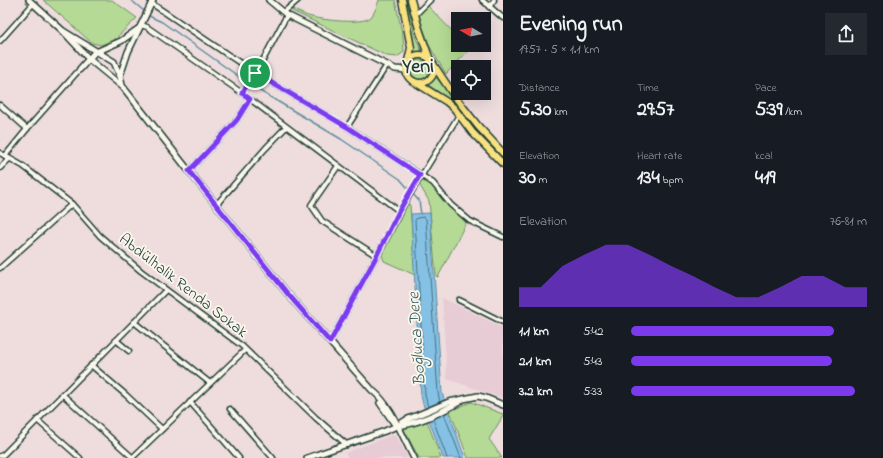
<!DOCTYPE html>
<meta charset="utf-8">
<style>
:root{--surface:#171b24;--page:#242831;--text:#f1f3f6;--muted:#9ea1a6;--accent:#7c3aed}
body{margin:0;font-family:"Indie Flower",sans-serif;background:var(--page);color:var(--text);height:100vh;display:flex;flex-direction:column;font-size:15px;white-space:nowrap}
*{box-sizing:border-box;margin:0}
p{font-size:13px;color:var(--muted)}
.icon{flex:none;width:22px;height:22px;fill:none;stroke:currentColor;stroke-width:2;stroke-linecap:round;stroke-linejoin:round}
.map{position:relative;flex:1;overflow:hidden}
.sheet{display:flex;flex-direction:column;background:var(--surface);width:380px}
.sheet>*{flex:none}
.needle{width:26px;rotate:280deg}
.fabs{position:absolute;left:451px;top:12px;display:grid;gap:8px}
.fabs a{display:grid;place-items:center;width:40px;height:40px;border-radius:0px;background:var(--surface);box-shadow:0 4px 16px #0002;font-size:20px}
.pin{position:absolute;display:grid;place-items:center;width:34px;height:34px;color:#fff;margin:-17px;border:2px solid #fff;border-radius:50%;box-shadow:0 1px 4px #0007}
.round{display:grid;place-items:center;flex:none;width:42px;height:42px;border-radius:0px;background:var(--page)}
.headline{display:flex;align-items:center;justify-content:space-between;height:68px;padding:0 16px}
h1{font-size:22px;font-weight:700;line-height:30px}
.metrics{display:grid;grid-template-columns:repeat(3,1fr);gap:6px;height:68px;padding:4px 16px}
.metrics div{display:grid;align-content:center}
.metrics b{font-size:20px;font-weight:700}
.metrics small{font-size:11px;font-weight:400}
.metrics p{font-size:11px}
.chart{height:112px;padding:8px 16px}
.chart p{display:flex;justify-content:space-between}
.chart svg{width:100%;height:72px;margin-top:4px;fill:var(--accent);opacity:.7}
ul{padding:0 16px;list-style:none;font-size:13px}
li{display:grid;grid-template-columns:64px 48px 1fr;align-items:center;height:30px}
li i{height:10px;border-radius:5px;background:var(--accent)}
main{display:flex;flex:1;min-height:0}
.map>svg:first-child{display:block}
</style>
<main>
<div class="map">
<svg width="503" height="458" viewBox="0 0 503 458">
<rect width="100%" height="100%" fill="#efddde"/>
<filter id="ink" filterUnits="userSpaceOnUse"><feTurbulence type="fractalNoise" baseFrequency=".025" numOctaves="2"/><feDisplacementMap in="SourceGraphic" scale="8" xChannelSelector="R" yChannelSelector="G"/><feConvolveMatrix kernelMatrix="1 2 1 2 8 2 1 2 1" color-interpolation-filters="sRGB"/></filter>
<g filter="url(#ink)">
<g fill="#e7cbd5">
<path d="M442 298 503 328V398L447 379Z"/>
<path d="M392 435 396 436 408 458H348L345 453Z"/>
</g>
<g fill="#b5da95" stroke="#6a8c64">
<path d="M43 0H112L137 18 115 39 101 45 92 43Z"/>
<path d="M379 0H395L403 37 404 52 397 57 387 56 292 11V9C299 12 306 16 312 17 323 20 363 25 371 17 375 12 377 6 379 0Z"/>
<path d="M405 0H407L415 36 422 52 414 53 413 38Z"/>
<path d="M427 5 458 37V45H466L470 49 446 74 430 47 418 14Z"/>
<circle cx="420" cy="70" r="10"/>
<path d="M434 75 484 137 503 157V160L468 122 450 100 427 84 431 81Z"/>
<path d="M420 181 430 183 466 223 438 277 436 276 429 201 419 184Z"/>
<path d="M408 204 410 205 415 275 384 261 382 255Z"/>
<path d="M471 402 503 414V416L489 439 502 458H468L450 411Z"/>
<path d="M427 421 441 458H419L403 428Z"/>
</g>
<path fill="#85c0e5" stroke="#5c8c9e" d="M430 213 442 393 465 458H443L423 404 421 396 411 214Z"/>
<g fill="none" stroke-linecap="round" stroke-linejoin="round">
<g stroke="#48717b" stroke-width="1">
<path d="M428 407 425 395 415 220 417 218 424 217 426 219 438 393 440 402"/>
<path d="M444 414 461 458"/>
<path d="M433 419 447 458"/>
</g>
<path stroke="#5c8c9e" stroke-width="1.5" d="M131 0 151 17 162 22 255 88 341 139 400 179 419 201 421 214"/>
<g stroke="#1f3d34" stroke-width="7">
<g id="minor">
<path d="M482 0 503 18"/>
<path d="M151 3 255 73 347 127 433 183 451 205 470 221 503 237"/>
<path d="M489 7 494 0"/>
<path d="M284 12 298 0"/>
<path d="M415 15 430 0"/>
<path d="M141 25 147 27 242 93 399 211"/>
<path d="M0 41 33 4"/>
<path d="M242 93 262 62 287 15"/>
<path d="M0 105 27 129"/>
<path d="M347 127 387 65"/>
<path d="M0 153 23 166 72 204 100 236 141 271 242 346 316 418 347 445"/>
<path d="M5 156 27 129 80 69"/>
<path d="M338 166 311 205 322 221 377 256"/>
<path d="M0 168 9 159"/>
<path d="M189 171 237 120 250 99"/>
<path d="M216 205 265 149 286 127"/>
<path d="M0 268 72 204"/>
<path d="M459 300 503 322"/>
<path d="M134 322 210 383"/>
<path d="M116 340 129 351"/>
<path d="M330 342 375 259 401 209 459 115"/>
<path d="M91 365 126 395 162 429"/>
<path d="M62 394 133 458"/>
<path d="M190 402 239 458"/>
<path d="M230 409 273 458"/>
<path d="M37 420 80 458"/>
<path d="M0 456 3 455 166 290"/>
<path d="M132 458 245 350"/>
</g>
</g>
<g stroke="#1f3d34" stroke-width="8">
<g id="tertiary">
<path d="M29 0 63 31 114 62 120 76 122 85"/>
<path d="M269 0 287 15 395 69 406 70"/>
<path d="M63 31 90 60 123 87 189 171 287 293 372 390C392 406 402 436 414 458"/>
<path d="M80 69 94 53 121 41 138 29"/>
<path d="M120 76 128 52 153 0"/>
<path d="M380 403 396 426"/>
<path d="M398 426C419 423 442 412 461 401"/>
<path d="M307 458 385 431 397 426 406 420 449 402 478 396 486 398 503 405"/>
</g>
</g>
<g stroke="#1f3d34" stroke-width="9">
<g id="primary">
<path d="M402 0 411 48 408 61"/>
<path d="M411 0 419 29 430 60"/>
<circle cx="420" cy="69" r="14"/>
<path d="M433 64 455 97 478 126 503 153"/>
<path d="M413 81 447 102 454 108 472 132 503 164"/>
</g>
</g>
<use href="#minor" stroke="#fbf7ec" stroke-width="4"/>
<use href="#tertiary" stroke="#fbf7ec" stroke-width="5"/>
<use href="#primary" stroke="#f9e181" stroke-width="6"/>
</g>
</g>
<g fill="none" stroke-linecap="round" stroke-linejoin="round" filter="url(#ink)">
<g stroke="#fff" stroke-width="8">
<path id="route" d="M255 73 347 127 420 175 399 211 375 259 330 342 287 293 189 171 237 120 250 99 242 93Z"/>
</g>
<use href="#route" stroke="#7c3aed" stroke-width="5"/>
</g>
<g text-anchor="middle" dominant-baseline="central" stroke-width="3.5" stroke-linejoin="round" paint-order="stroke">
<g font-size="16" fill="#1f3d34" stroke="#fbf7ec">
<text transform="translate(183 286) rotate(38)">Abdülhalik Renda Sokak</text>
</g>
<g font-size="17" font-style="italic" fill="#385e60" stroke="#fbf7ec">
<text transform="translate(417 339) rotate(-94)">Boğluca Dere</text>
</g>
<g font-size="20" font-weight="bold" fill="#1f3d34" stroke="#fbf7ec">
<text x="418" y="67">Yeni</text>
</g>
</g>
</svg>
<div class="fabs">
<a><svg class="needle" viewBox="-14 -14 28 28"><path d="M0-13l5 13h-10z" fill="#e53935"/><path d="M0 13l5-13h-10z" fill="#9ea1a6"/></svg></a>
<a><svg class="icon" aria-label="locate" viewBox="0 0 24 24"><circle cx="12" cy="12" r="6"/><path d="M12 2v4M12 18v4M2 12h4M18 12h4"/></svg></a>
</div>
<div class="pin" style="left:255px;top:73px;background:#1e9e55"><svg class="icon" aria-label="arrive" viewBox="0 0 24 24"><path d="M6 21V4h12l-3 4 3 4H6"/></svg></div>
</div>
<section class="sheet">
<div class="headline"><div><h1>Evening run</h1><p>19:57 · 5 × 1.1 km</p></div><a class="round"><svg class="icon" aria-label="share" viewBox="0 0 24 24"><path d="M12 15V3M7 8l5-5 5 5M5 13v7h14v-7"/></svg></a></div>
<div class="metrics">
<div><p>Distance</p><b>5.30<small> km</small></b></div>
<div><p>Time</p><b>29:57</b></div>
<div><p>Pace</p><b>5:39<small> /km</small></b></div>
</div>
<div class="metrics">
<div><p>Elevation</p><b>30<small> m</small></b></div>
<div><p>Heart rate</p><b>134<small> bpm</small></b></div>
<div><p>kcal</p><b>419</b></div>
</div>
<div class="chart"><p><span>Elevation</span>76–81 m</p>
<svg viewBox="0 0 160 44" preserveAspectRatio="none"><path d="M0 44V32L10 32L20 19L30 12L40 6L50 6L60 12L70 19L80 25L90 32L100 38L110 38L120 32L130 25L140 25L150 32L160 32V44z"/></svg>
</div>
<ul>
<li><b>1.1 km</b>5:42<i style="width:86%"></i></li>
<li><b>2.1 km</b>5:43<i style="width:85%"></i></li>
<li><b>3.2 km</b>5:33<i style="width:95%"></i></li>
</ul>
</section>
</main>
